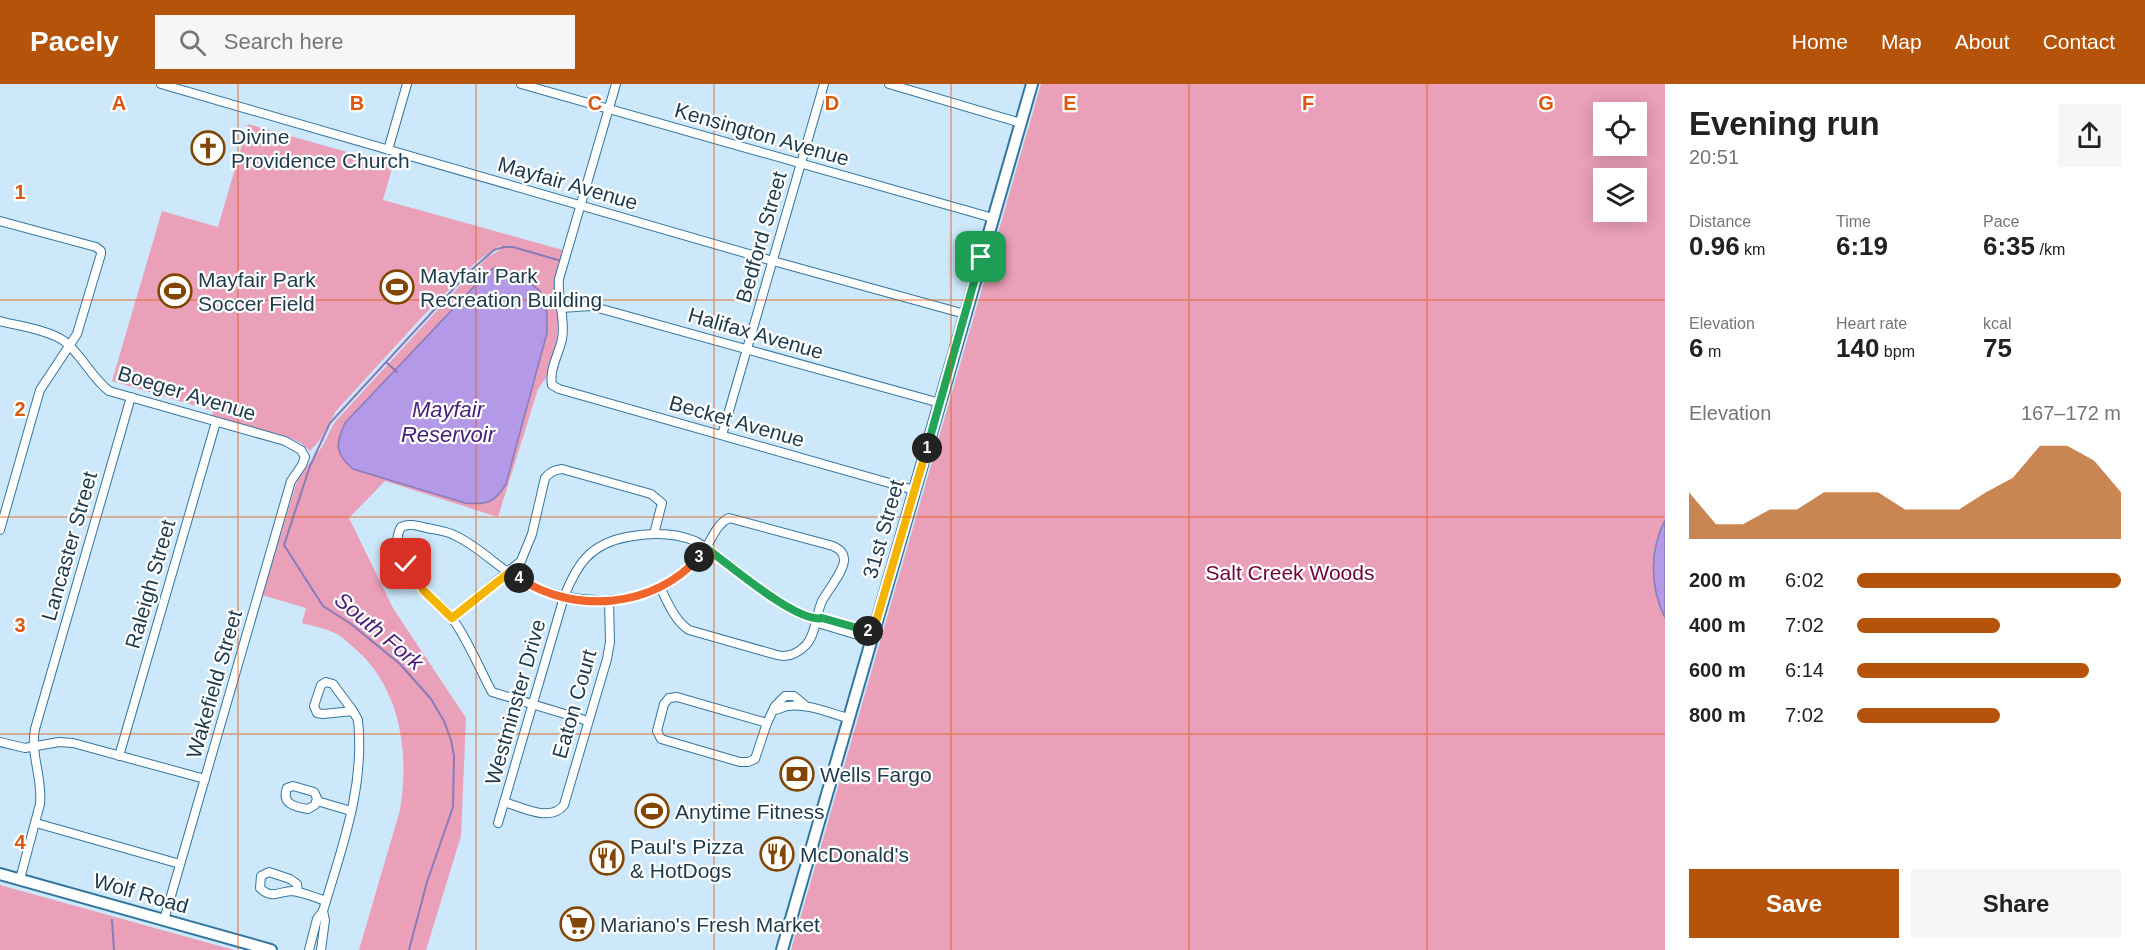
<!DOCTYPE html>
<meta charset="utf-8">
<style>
:root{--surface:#fff;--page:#f6f6f6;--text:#222;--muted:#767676;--accent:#b45309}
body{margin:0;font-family:Arial,sans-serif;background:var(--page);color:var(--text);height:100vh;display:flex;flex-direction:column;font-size:22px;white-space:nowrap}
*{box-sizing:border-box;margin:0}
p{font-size:20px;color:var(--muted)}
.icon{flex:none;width:33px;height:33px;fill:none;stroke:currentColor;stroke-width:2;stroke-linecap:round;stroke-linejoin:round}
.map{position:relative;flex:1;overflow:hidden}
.details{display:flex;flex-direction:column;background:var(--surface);width:480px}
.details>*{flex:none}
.buttons{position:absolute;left:1593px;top:18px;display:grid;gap:12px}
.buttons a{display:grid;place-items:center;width:54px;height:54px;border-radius:0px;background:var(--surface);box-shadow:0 3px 15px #0003;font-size:30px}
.pin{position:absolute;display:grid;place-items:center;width:51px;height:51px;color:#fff;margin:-26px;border-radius:12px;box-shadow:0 3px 9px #0006}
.km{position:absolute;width:30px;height:30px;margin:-15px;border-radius:50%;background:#222;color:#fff;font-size:16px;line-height:30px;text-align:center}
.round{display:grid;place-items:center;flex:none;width:63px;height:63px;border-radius:0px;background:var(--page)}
.overview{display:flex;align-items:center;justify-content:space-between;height:102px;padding:0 24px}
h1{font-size:33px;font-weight:800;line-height:45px}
.figures{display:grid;grid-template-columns:repeat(3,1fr);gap:9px;height:102px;padding:6px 24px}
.figures div{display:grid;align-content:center}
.figures b{font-size:26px;font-weight:800}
.figures small{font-size:16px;font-weight:400}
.figures p{font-size:16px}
.chart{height:168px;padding:12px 24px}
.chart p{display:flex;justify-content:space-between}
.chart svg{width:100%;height:108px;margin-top:6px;fill:var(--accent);opacity:.7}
.action{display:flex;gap:12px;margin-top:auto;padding:12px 24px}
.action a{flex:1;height:69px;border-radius:0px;background:var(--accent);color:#fff;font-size:24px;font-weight:800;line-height:69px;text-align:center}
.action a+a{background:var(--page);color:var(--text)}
ul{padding:0 24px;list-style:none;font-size:20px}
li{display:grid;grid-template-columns:96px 72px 1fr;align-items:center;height:45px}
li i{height:15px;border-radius:8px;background:var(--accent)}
header{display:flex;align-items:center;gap:36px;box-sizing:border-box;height:84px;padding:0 30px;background:var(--accent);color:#fff}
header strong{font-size:28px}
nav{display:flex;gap:33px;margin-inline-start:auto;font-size:21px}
.search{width:420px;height:54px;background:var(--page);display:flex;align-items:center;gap:15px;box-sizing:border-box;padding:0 21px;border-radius:0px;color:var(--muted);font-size:22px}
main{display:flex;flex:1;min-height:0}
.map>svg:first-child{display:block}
</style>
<header>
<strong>Pacely</strong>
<div class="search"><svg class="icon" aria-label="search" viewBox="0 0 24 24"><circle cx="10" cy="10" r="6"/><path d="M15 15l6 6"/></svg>Search here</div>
<nav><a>Home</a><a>Map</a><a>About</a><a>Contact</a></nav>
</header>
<main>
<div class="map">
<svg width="1665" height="866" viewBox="0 0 1665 866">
<rect width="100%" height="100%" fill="#cee8fb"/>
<g fill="#eaa0b8" fill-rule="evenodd">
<path d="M1041 0H1665V866H791ZM1604 28H1636V62H1604ZM1604 94H1636V128H1604Z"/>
<path d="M248 40 393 81 383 116 563 166 554 203 558 235 557 254 546 294 538 305 498 433 385 397 349 434 393 524 466 634 461 752 426 866H359L400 726C409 672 402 612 362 571 354 564 346 556 337 550 327 545 313 542 302 539L306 524 262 511 297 397C304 384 315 374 323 361 327 354 330 346 334 339L466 195 488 173 500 166 501 161 476 178 423 232 336 327 320 356 310 367 301 359 290 354 212 332 213 327 112 297 162 127 218 143Z"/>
<path d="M0 801 234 866H0Z"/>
</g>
<g fill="#b399e7" stroke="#867cb9" stroke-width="1.5">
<path d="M495 183 520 191 540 207 547 229V249L506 400C495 419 486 421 465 419L353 385C335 370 335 360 345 339L485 191Z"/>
<path d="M1665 436V534C1650 503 1649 467 1665 436Z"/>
</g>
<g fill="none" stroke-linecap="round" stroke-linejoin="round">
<g stroke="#867cb9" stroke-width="2">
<path d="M386 278 397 288"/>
<path d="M112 836 114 866"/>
<path d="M409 866 427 798 453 723 454 672 451 656 444 637 431 615 400 580 351 540 323 522 284 461 310 382 330 339 469 188 494 166 504 163H513L558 176"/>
</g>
<g stroke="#3376a0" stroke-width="10">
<g id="minor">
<path d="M161 0 773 177 965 230"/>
<path d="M521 0 993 134"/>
<path d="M616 0 559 195C557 215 566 235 562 255 559 270 549 285 552 301L559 305 914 406"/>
<path d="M889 0 1021 39"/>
<path d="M388 66 407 0"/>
<path d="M0 137 96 163 101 167V170L77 250 40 306 0 446"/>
<path d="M561 224 591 222 940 319"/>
<path d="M0 237C18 242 49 246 64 257 82 271 91 293 109 307L285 357 301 366 305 373 302 381 291 397 164 836"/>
<path d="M722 351 824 0"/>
<path d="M452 534 521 477 532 450 545 394C550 388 554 386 562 385L651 410 662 419 654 450"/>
<path d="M816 535 821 540 871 555"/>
<path d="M677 613 767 639 755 675 748 678H740L661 655 657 647 664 620 669 614Z"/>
<path d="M774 626C779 626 782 623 787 622 807 619 829 629 848 634"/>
<path d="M588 637 492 608C480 586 467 554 452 534 445 524 434 517 425 508 411 493 389 463 401 443 410 439 418 442 427 444 436 446 446 447 454 451 483 464 505 492 534 503 569 517 602 520 638 512 666 506 691 486 707 462 713 452 718 439 729 434L833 462C839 465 844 468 844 476 844 487 828 506 822 517 816 530 816 550 806 561 798 569 788 574 777 571L689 546C675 537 668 519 661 505"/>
<path d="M767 639 775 622 785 612H794L806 622"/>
<path d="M0 658 25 664 59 658 73 659 205 695"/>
<path d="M119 672 216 338"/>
<path d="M293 702 314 708 317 714 315 721 308 725C295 723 281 720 287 704Z"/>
<path d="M317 717 351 727"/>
<path d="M504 718C522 723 550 739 564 721L607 575 610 558 609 518"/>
<path d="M36 739 180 780"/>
<path d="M498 739 564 513C577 480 590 460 627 453 648 449 674 448 695 457 727 472 790 541 823 534L873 548"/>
<path d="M20 795 40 720C43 695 30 670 35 645L131 313"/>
<path d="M298 808 297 800 290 795 269 788 261 792 260 804C272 816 280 807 292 807 303 808 316 814 326 817"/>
<path d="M309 866 317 835 323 827C342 763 365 703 358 636L353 627 333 600 326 598 321 601 314 622 317 629 323 630 353 627"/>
<path d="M321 866 325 836 323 827"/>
</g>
</g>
<g stroke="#3376a0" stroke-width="14">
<g id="secondary">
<path d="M0 790 271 866"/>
<path d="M782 866 1032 0"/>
</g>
</g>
<use href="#minor" stroke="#fff" stroke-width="8"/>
<use href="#secondary" stroke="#fff" stroke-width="10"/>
</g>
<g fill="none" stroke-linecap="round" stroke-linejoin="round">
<g stroke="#fff" stroke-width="12">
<path id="split-1" d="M927 364 981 173"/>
</g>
<g stroke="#fff" stroke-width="12">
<path id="split-2" d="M868 547 873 548 927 364"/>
</g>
<g stroke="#fff" stroke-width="12">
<path id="split-3" d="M699 473 706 464C729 480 797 540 822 534L868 547"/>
</g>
<g stroke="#fff" stroke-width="12">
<path id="split-4" d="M519 494C574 531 655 524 699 473"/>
</g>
<g stroke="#fff" stroke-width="12">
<path id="split-5" d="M406 480 424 507 452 534 510 488 519 494"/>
</g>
<use href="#split-1" stroke="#22a559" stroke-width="8"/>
<use href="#split-2" stroke="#f5b400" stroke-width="8"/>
<use href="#split-3" stroke="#22a559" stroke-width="8"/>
<use href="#split-4" stroke="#f0652b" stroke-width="8"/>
<use href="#split-5" stroke="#f5b400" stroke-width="8"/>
</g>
<path fill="none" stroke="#de570f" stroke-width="1.5" stroke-opacity="0.55" d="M238 0V866M476 0V866M714 0V866M951 0V866M1189 0V866M1427 0V866M0 216H1665M0 433H1665M0 650H1665"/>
<defs>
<g id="church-ring" transform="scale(1.725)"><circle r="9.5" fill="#fff" stroke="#834602" stroke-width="1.5"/><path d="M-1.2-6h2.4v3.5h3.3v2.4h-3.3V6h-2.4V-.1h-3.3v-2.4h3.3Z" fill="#834602"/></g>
<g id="stadium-ring" transform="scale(1.725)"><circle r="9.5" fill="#fff" stroke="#834602" stroke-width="1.5"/><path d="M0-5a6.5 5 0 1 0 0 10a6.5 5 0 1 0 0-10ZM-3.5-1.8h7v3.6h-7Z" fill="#834602"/></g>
<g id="bank-ring" transform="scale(1.725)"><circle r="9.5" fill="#fff" stroke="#834602" stroke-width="1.5"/><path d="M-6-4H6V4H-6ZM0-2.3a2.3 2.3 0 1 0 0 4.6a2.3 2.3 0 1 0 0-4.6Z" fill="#834602"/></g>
<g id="restaurant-ring" transform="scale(1.725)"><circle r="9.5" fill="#fff" stroke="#834602" stroke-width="1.5"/><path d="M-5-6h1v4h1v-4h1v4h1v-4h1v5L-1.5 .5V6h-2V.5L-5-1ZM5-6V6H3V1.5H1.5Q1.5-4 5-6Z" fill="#834602"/></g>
<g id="supermarket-ring" transform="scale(1.725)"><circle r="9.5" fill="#fff" stroke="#834602" stroke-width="1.5"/><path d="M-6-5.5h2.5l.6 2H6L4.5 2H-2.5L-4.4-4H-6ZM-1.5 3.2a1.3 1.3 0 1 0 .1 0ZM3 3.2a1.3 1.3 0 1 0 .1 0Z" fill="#834602"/></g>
</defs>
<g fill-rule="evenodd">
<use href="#church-ring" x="208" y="64"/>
<use href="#stadium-ring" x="397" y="203"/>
<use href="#stadium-ring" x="175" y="207"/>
<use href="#bank-ring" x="797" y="690"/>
<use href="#stadium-ring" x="652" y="727"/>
<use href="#restaurant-ring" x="777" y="770"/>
<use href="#restaurant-ring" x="607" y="774"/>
<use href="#supermarket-ring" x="577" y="840"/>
</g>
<g text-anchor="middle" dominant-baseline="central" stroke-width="4.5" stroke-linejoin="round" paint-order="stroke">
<g font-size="21" fill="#1e3a4d" stroke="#fff">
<text transform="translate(762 50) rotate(16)">Kensington Avenue</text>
<text transform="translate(568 99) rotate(16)">Mayfair Avenue</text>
<text transform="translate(761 153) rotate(-74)">Bedford Street</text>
<text transform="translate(756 249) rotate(16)">Halifax Avenue</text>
<text transform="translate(187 309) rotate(17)">Boeger Avenue</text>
<text transform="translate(737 337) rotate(16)">Becket Avenue</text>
<text transform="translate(883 445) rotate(-74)">31st Street</text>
<text transform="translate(69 462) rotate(-74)">Lancaster Street</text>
<text transform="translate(150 500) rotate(-74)">Raleigh Street</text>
<text transform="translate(214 600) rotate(-74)">Wakefield Street</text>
<text transform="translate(515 618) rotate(-74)">Westminster Drive</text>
<text transform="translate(574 620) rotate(-74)">Eaton Court</text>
<text transform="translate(141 809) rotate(16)">Wolf Road</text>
</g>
<g font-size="21" fill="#1e3a4d" stroke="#fff" text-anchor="start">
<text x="231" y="52">Divine<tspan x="231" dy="24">Providence Church</tspan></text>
<text x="420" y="191">Mayfair Park<tspan x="420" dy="24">Recreation Building</tspan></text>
<text x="198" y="195">Mayfair Park<tspan x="198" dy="24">Soccer Field</tspan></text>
<text x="820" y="690">Wells Fargo</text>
<text x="675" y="727">Anytime Fitness</text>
<text x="630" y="762">Paul's Pizza<tspan x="630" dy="24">&amp; HotDogs</tspan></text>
<text x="800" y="770">McDonald's</text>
<text x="600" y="840">Mariano's Fresh Market</text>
</g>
<g font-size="21" fill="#6f0039" stroke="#fff">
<text x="1290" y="488">Salt Creek Woods</text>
</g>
<g font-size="22" font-style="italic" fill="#48217b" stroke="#fff">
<text x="448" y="325">Mayfair<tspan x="448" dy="25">Reservoir</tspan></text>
<text transform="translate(379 547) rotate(40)">South Fork</text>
</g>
</g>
<g font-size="20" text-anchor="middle" font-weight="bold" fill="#de570f" stroke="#fff" stroke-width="4.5" stroke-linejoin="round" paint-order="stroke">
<text x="119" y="26">A</text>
<text x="357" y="26">B</text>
<text x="595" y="26">C</text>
<text x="832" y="26">D</text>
<text x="1070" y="26">E</text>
<text x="1308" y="26">F</text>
<text x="1546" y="26">G</text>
<text x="20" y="115">1</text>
<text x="20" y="332">2</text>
<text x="20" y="548">3</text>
<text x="20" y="765">4</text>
</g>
</svg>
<div class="buttons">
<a><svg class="icon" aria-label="locate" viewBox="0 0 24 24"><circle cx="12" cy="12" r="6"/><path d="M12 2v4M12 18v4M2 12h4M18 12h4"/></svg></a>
<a><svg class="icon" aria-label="layers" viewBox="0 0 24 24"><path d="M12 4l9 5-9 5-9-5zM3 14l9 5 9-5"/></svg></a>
</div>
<div class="pin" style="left:981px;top:173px;background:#1e9e55"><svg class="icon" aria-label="arrive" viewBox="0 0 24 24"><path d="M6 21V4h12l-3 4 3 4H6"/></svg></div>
<div class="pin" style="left:406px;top:480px;background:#d93025"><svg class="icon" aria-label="check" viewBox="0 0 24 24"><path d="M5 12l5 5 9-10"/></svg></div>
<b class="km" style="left:927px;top:364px">1</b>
<b class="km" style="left:868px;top:547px">2</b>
<b class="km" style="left:699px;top:473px">3</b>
<b class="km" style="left:519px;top:494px">4</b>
</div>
<section class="details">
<div class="overview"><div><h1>Evening run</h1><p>20:51</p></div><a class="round"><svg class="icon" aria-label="share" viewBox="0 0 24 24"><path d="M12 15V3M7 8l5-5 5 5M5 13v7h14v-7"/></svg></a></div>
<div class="figures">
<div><p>Distance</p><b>0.96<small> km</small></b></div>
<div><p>Time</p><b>6:19</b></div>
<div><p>Pace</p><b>6:35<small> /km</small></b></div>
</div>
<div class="figures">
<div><p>Elevation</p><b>6<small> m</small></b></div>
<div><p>Heart rate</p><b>140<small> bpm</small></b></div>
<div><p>kcal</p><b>75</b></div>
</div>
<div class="chart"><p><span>Elevation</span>167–172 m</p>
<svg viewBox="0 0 160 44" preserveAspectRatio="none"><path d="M0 44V25L10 38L20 38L30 32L40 32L50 25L60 25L70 25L80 32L90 32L100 32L110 25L120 19L130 6L140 6L150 12L160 25V44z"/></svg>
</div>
<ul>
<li><b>200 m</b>6:02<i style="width:100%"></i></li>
<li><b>400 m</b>7:02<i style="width:54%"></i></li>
<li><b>600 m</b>6:14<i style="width:88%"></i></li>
<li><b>800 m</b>7:02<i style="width:54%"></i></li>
</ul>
<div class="action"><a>Save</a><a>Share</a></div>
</section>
</main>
